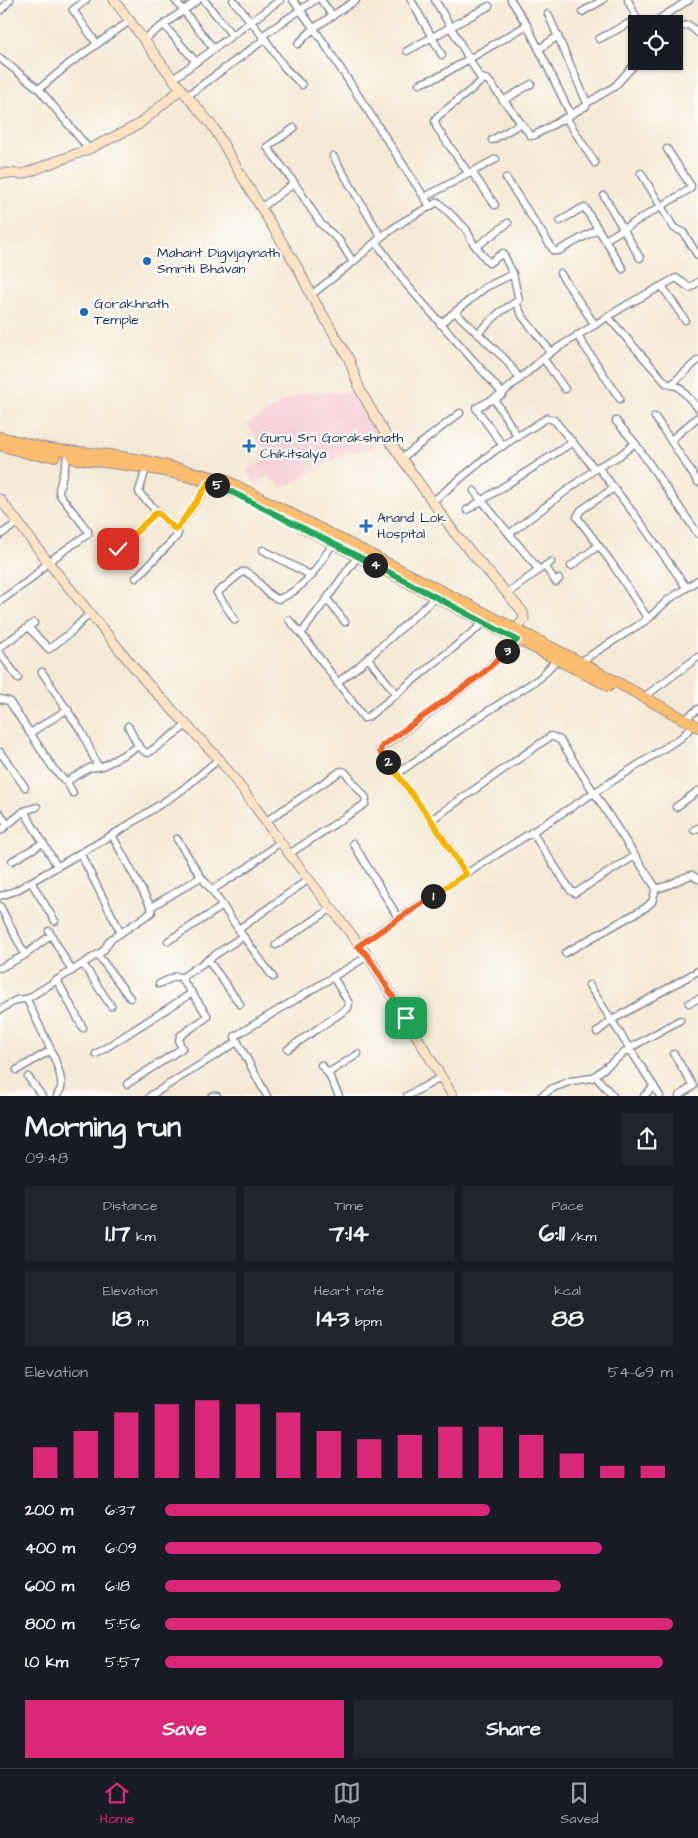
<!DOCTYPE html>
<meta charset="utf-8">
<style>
:root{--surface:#171b24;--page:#20242c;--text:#f1f3f6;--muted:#9ea1a6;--line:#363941;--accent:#db2777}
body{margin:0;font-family:"Architects Daughter",sans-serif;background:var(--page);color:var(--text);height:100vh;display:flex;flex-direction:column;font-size:19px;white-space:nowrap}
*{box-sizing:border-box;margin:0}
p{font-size:16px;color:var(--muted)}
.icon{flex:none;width:28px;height:28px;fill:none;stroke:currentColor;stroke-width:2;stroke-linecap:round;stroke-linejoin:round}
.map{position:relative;height:1096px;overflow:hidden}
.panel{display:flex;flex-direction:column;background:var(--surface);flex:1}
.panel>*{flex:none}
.buttons{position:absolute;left:628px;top:15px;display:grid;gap:10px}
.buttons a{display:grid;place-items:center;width:55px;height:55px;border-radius:0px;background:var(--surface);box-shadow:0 1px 4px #0004;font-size:25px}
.pin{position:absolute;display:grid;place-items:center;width:42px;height:42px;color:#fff;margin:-21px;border-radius:10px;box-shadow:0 2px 8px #0006}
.km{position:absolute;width:25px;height:25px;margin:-12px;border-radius:50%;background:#222;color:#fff;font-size:14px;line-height:25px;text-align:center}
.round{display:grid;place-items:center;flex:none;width:52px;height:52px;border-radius:0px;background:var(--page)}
.summary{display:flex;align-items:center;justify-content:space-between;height:85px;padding:0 25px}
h1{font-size:28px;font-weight:800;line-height:38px}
.stats{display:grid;grid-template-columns:repeat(3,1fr);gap:8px;height:85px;padding:5px 25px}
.stats div{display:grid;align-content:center;border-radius:0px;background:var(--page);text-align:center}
.stats b{font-size:25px;font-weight:800}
.stats small{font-size:14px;font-weight:400}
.stats p{font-size:14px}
.chart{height:140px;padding:10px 25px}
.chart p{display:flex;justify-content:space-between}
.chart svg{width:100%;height:90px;margin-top:5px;stroke:var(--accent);stroke-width:6}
.action{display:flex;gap:10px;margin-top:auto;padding:10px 25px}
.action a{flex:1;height:58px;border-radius:0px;background:var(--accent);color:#fff;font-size:20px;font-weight:800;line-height:58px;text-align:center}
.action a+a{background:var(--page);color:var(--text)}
ul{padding:0 25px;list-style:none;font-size:16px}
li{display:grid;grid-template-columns:80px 60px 1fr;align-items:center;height:38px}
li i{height:12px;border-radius:6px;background:var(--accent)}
.tab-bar{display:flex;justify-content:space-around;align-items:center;height:70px;border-top:1px solid var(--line);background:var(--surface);font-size:14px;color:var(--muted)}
.tab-bar a{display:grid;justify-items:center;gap:2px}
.tab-bar .active{color:var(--accent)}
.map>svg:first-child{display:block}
</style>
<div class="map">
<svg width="698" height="1096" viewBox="0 0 698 1096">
<rect width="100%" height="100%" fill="#fdfcf7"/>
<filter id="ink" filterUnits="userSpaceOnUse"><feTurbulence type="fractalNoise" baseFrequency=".02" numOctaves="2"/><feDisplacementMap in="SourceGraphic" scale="10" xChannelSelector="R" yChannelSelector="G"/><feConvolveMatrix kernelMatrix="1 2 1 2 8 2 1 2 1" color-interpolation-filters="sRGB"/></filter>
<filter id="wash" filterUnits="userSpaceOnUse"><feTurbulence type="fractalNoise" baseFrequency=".0096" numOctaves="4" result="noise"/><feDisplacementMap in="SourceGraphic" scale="20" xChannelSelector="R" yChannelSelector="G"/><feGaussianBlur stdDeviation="1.12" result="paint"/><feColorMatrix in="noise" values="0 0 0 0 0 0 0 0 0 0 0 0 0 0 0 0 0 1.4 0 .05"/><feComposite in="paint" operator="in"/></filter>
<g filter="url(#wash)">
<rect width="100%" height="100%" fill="#f5ead5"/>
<path fill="#f6cfd6" d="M306 392H352L380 442 370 449 344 454 283 488 268 476 256 485 246 471 269 456 247 424 285 400Z"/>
</g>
<g filter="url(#ink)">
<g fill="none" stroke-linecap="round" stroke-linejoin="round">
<g stroke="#888c9a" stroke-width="9">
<g id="street">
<path d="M86 0 73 10 97 44"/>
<path d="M175 0 214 49"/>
<path d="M204 0 232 35"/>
<path d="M233 0 265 39 285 68 302 85"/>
<path d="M293 0 322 40 430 206"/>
<path d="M321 0 333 16"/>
<path d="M411 0 442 55"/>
<path d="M435 0 482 81 437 117 435 121 437 128 469 174"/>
<path d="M511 0 527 25 571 115"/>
<path d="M628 0 639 24"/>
<path d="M0 11 10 0"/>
<path d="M582 12 603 0"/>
<path d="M659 19 689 0"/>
<path d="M164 25 196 62"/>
<path d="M674 33 683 26 689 25 698 33"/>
<path d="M262 36 315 0"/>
<path d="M144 39 198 0"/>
<path d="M599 39 637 19"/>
<path d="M298 44 314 28 356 0"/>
<path d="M539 49 558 36"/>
<path d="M407 51 489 6"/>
<path d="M0 58 39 89 89 149"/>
<path d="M481 78 488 80 531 136 535 135 586 106 587 103 548 14"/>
<path d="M173 79 280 0"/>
<path d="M419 84 440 76 527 25"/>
<path d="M39 89 69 64 131 20"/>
<path d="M187 96 265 39"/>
<path d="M503 101 531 84"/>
<path d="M587 103 614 87 638 61"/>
<path d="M566 118 595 163"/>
<path d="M492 140 520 124"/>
<path d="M333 156 381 237"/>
<path d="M472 172 495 205"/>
<path d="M641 173 674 228 683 232 698 256"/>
<path d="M506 178 554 251H558L598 229"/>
<path d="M293 181 321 224 339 240 353 262"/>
<path d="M604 196 640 258"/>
<path d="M425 197 496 159"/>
<path d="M261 208 293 184V181L267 147 294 128"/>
<path d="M560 221 582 208H585L623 269"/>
<path d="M605 240 690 189 691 186 667 149"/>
<path d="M376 242 406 284 503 394 476 408 503 446"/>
<path d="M476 247 508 223"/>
<path d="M560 273 595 325"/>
<path d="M662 286 685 320"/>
<path d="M311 295 353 262 381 237 404 221 438 202 466 229 473 243 489 263 503 253 513 274 519 300 500 312 478 333"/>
<path d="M516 303 523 317 551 352"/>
<path d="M455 312 506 360 520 379"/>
<path d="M608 317 666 383 679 387 698 408"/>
<path d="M440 324 486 287 513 274"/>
<path d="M577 335 620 399"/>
<path d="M543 358 565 389"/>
<path d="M671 385 698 360"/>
<path d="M655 417 698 482"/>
<path d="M518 437 496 402 497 398 551 352 625 306 676 278 690 288 698 282"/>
<path d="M671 440 698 417"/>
<path d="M635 443 698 534"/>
<path d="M402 458 460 413"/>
<path d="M598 467 641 523 686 587"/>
<path d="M614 488 581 510 577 517 611 562 648 619"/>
<path d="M474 491 539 570 507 594"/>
<path d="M432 502 494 451 547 418 554 420 595 469"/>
<path d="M467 510 573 442"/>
<path d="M176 530 199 499 208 483"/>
<path d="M509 534 598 467 619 456 635 443 616 421"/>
<path d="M0 535 19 522"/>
<path d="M118 549 157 512"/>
<path d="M263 550 312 576"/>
<path d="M545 566 556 582 559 579"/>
<path d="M571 566 598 546"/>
<path d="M542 568 551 562"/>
<path d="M136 578 177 536 178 533 140 494 139 491 146 469"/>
<path d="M327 599 345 622"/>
<path d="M0 601 31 579 48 562 88 534V531L60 495 59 490 67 458"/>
<path d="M235 620 217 593 242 572C256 571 264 597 279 599 305 589 319 566 333 543"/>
<path d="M289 620 304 637 364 718 368 717 484 623"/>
<path d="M28 627 49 649 70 633 90 613"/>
<path d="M301 634 358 556"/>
<path d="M0 647 34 623"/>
<path d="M0 653 18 678"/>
<path d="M368 658 396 694"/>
<path d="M580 662 648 619 668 600 698 580"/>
<path d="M42 672 83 734 98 767"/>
<path d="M337 683 359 666 436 597"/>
<path d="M644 697 698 657"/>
<path d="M0 699 9 701 53 768 68 784 73 793"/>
<path d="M684 720 698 709"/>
<path d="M128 726C133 735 138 750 148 753L187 725"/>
<path d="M30 733 68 709"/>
<path d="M0 752 25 787"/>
<path d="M398 773 474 720 540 678 557 659"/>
<path d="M66 782 89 768 103 766 139 746"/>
<path d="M676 807 698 791"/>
<path d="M24 811 57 866"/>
<path d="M0 813 7 824"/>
<path d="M431 820 551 736 560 740 656 888C666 889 681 877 692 875L698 879"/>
<path d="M265 822 341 771 345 772 366 798 365 804 289 854"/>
<path d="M694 830 698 828"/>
<path d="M0 831 24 811 37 807"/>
<path d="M532 832 571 891 575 893 635 856"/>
<path d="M112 835 151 907 201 877 212 890 248 867 280 842"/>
<path d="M177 839 201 877"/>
<path d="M353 843 399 919"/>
<path d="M80 853 121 933"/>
<path d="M12 861 43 843"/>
<path d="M466 874 431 820 380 752V749L482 674 517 640"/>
<path d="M31 882 55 921"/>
<path d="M212 890 241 933"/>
<path d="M0 896 15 891 124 828 182 790 219 759"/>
<path d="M0 906 25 955 0 968"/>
<path d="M239 929 309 879"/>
<path d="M49 931 72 971"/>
<path d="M168 941 223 906"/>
<path d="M276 945 331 909"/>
<path d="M358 945 466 874 682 737 693 725"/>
<path d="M565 953 645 908 652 902 656 888"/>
<path d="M25 955 47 938"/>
<path d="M98 955 130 998"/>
<path d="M208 960 240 1004"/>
<path d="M83 964 111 1006"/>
<path d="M57 980 83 1028"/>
<path d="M159 984 176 976 183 978"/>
<path d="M589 985 660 1096"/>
<path d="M192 993 182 980 184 976 243 936 273 977"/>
<path d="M689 1003 698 999"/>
<path d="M0 1010 16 1000 27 999"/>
<path d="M597 1032 612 1020 698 971"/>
<path d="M288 1049 348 1008 349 1003 333 977"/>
<path d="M96 1054 192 993 207 1015V1017L180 1036 179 1042 182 1048 181 1049 127 1084"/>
<path d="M674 1054 693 1086 679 1096"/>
<path d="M321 1065 328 1073 339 1096"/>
<path d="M17 1070 51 1050"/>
<path d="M328 1073 358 1054"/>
<path d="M595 1076 613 1096"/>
<path d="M28 1077 42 1096"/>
<path d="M57 1096C57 1095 61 1089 61 1088 65 1070 34 1018 27 999L103 951 110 940 152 912 151 907"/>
<path d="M150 1096 237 1042"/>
<path d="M212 1096H217"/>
<path d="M267 1096 235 1037V1036L368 956"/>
<path d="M407 1096 442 1077"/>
<path d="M541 1096 553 1088 571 1081 592 1078 630 1048 680 1020"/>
<path d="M644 1096 654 1086"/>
</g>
</g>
<g stroke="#888c9a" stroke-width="11">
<g id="secondary">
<path d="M114 0 173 79 214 128 241 175 299 270 311 295 349 359 360 390 388 439 456 535 523 612 524 618 517 629"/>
<path d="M0 173 23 174 89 149 138 125 181 89"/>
<path d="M0 499 48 562 146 682 219 759 251 801 280 842 368 956 453 1096"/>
</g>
</g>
<g stroke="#888c9a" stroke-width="12">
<g id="primary">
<path d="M0 437 49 449 109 455 147 461 225 480 580 662 698 727"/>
<path d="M0 445 31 454 55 456"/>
<path d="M72 458C121 464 192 471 236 493"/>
<path d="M302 527 503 632 609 686"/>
</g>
</g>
<use href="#street" stroke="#fff" stroke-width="6"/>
<use href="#secondary" stroke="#fee4c5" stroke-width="9"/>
<use href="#primary" stroke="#fdbc6f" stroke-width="10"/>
</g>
</g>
<g fill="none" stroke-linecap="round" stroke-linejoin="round" filter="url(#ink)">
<g stroke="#fff" stroke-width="10">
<path id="split-1" d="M406 1018 368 956 358 946 433 896"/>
</g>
<g stroke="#fff" stroke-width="10">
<path id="split-2" d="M388 762 431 820 466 874 433 896"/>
</g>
<g stroke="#fff" stroke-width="10">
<path id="split-3" d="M388 762 380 752 382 746 482 674 507 651"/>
</g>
<g stroke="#fff" stroke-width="10">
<path id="split-4" d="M375 565 517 640 507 651"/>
</g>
<g stroke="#fff" stroke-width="10">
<path id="split-5" d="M217 485 224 488 375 565"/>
</g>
<g stroke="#fff" stroke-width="10">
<path id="split-6" d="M118 549 157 512 176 530 199 498 208 483 217 485"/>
</g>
<use href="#split-1" stroke="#f0652b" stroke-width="6"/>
<use href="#split-2" stroke="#f5b400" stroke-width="6"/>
<use href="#split-3" stroke="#f0652b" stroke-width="6"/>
<use href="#split-4" stroke="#22a559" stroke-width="6"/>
<use href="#split-5" stroke="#22a559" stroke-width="6"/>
<use href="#split-6" stroke="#f5b400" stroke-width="6"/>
</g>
<g fill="#1f6fb2" stroke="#fdfcf7" stroke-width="2">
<circle cx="147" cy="261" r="5"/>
<circle cx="84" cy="312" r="5"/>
<path d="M246.5 438.5h5v5h5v5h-5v5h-5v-5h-5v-5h5z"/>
<path d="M363.5 518.5h5v5h5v5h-5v5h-5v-5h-5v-5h5z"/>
</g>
<g text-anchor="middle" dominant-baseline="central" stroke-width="4.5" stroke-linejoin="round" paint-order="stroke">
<g font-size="14" fill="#1b2f5e" stroke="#fdfcf7" text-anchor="start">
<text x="157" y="253">Mahant Digvijaynath<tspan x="157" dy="16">Smriti Bhavan</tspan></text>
<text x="94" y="304">Gorakhnath<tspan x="94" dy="16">Temple</tspan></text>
<text x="260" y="438">Guru Sri Gorakshnath<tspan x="260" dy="16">Chikitsalya</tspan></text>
<text x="377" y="518">Anand Lok<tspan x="377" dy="16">Hospital</tspan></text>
</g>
</g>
</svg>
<div class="buttons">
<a><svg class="icon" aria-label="locate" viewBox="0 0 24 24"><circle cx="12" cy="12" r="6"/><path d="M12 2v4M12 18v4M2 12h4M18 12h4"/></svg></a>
</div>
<div class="pin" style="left:406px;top:1018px;background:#1e9e55"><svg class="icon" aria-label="arrive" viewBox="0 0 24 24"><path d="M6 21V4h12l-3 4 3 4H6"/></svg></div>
<div class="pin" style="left:118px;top:549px;background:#d93025"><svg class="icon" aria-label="check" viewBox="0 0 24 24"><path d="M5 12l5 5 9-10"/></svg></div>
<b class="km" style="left:433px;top:896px">1</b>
<b class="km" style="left:388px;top:762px">2</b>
<b class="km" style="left:507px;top:651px">3</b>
<b class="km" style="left:375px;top:565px">4</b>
<b class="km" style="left:217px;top:485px">5</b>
</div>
<section class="panel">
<div class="summary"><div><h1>Morning run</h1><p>09:48</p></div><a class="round"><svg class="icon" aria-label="share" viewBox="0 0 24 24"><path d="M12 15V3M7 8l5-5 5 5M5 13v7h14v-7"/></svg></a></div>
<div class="stats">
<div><p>Distance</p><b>1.17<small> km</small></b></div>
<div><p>Time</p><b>7:14</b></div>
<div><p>Pace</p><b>6:11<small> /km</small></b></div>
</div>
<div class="stats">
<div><p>Elevation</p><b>18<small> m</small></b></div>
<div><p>Heart rate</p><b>143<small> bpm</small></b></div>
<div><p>kcal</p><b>88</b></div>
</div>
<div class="chart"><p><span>Elevation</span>54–69 m</p>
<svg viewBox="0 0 160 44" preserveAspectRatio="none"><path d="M5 44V29M15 44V21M25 44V12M35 44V8M45 44V6M55 44V8M65 44V12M75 44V21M85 44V25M95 44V23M105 44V19M115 44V19M125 44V23M135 44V32M145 44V38M155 44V38"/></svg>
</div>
<ul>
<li><b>200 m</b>6:37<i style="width:64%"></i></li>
<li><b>400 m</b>6:09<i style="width:86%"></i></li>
<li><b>600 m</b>6:18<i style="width:78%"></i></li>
<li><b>800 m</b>5:56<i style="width:100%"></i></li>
<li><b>1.0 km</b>5:57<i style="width:98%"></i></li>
</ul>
<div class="action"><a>Save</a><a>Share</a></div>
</section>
<nav class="tab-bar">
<a class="active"><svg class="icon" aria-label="home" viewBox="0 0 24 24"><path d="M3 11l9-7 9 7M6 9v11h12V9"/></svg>Home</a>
<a><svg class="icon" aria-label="map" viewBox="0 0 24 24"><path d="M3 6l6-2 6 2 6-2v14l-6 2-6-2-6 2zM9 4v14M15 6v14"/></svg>Map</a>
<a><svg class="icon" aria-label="saved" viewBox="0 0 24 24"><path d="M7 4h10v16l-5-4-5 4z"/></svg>Saved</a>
</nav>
